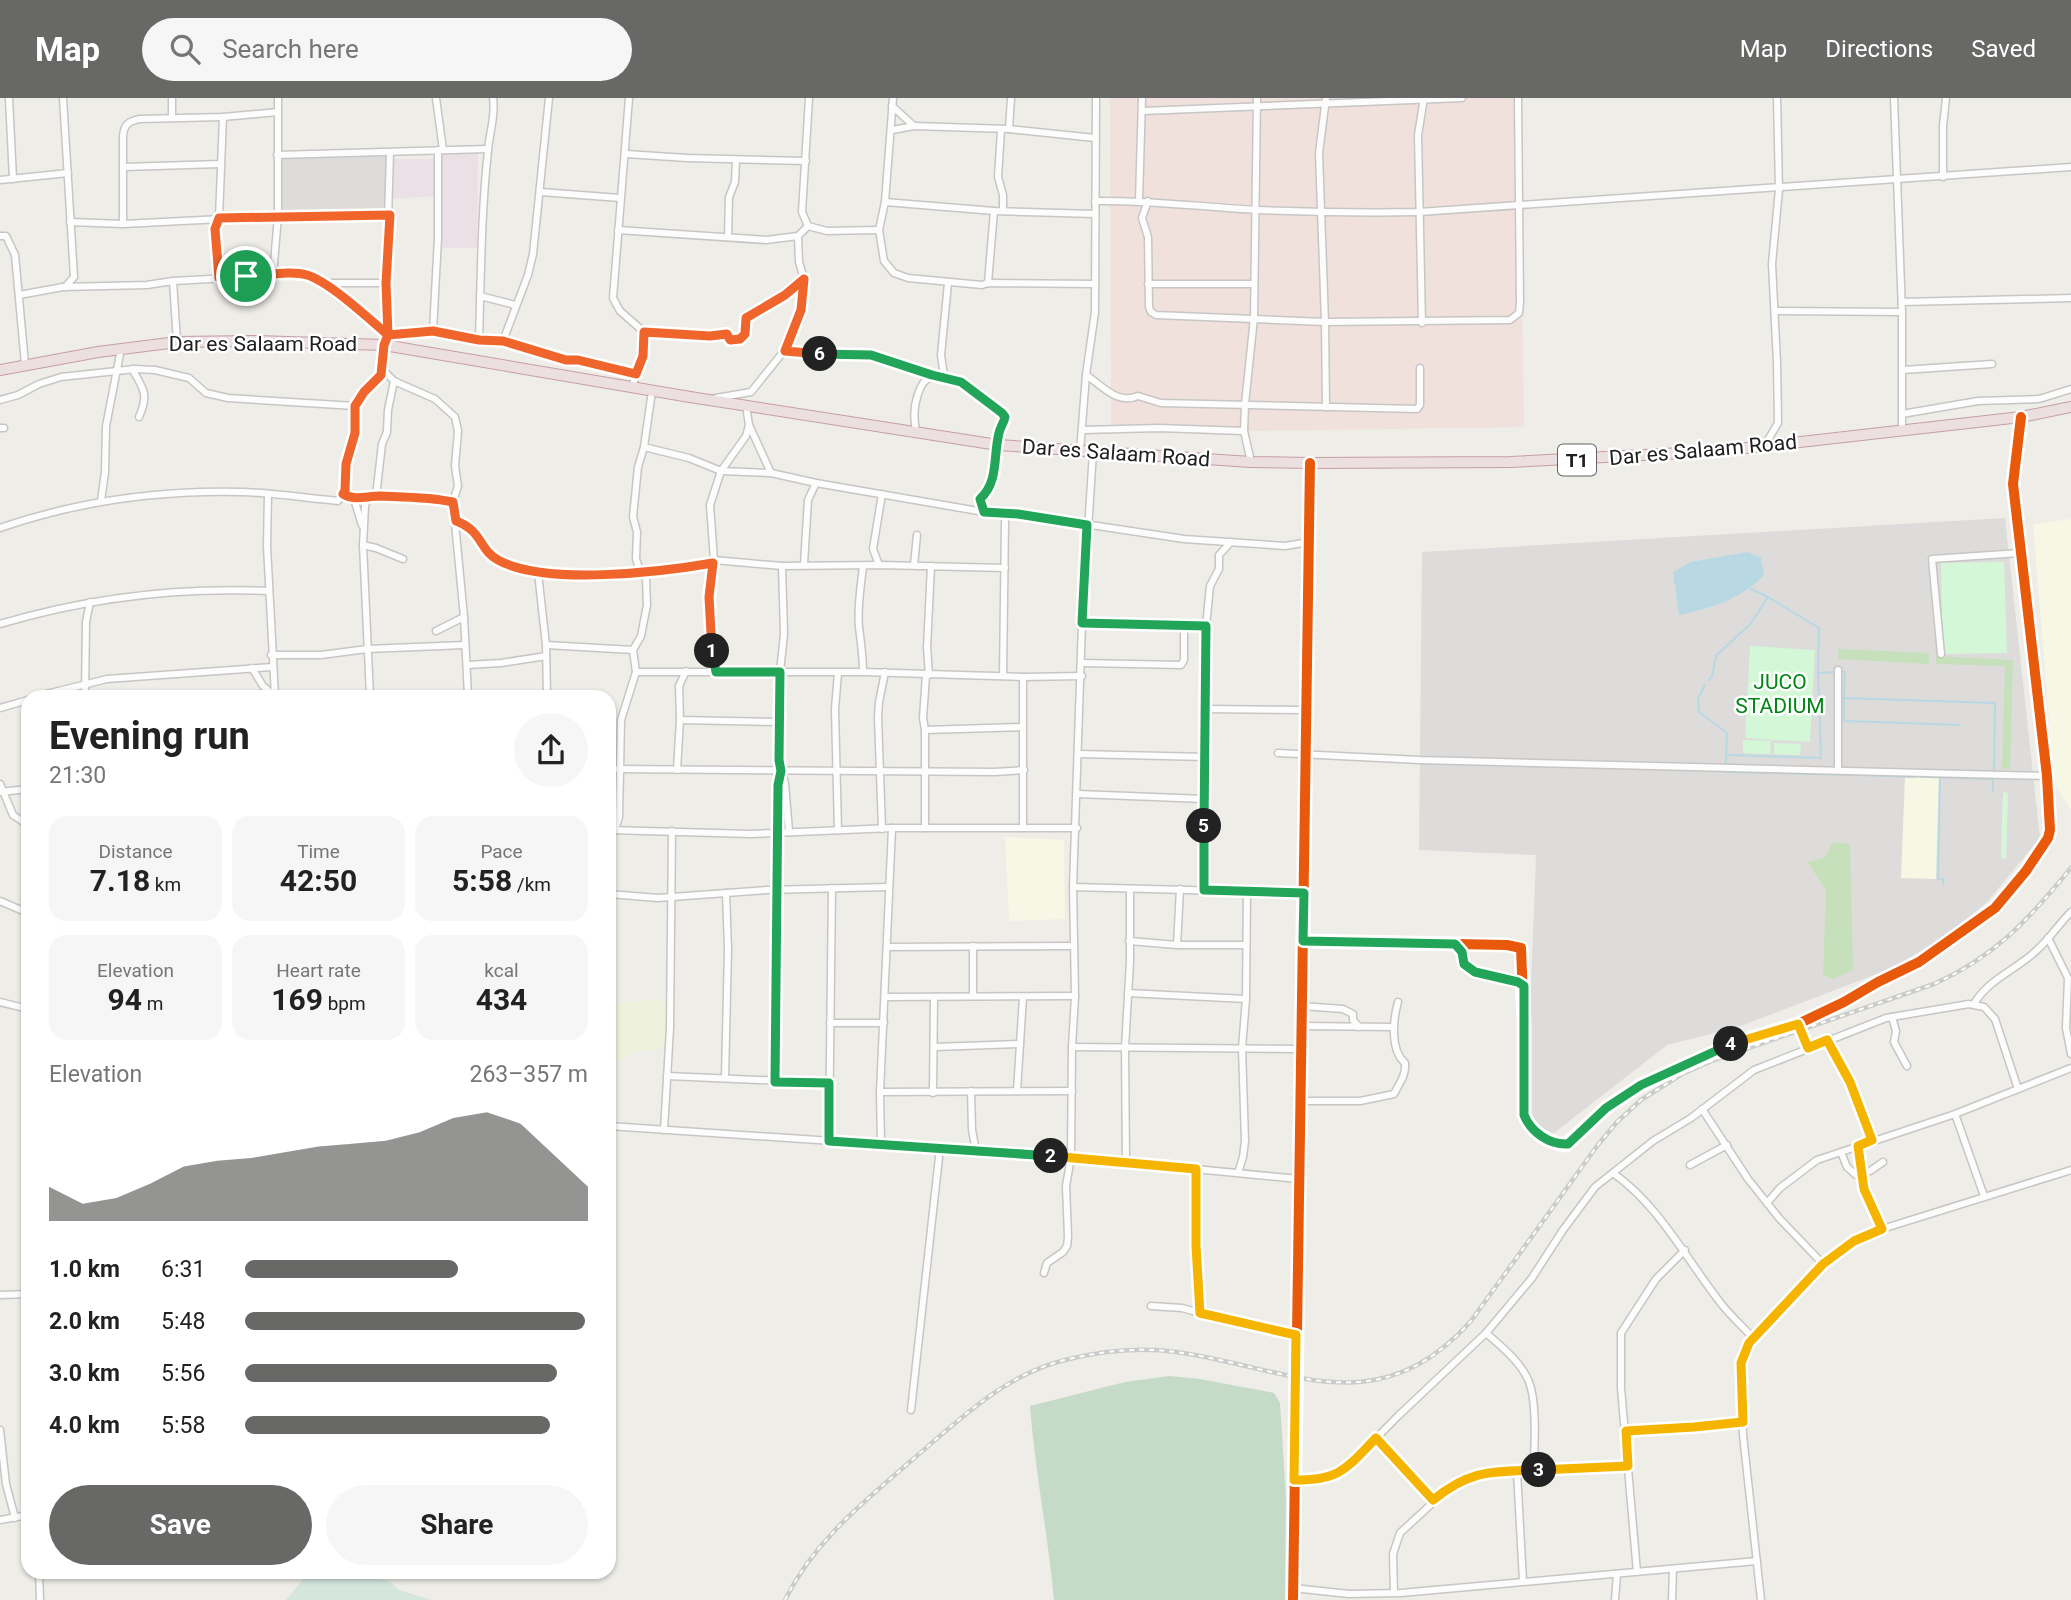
<!DOCTYPE html>
<meta charset="utf-8">
<style>
:root{--surface:#fff;--page:#f6f6f6;--text:#222;--muted:#767676;--accent:#686866}
body{margin:0;font-family:Roboto,sans-serif;background:var(--page);color:var(--text);height:100vh;display:flex;flex-direction:column;font-size:26px;white-space:nowrap}
*{box-sizing:border-box;margin:0}
p{font-size:23px;color:var(--muted)}
.icon{flex:none;width:38px;height:38px;fill:none;stroke:currentColor;stroke-width:2;stroke-linecap:round;stroke-linejoin:round}
.map{position:relative;flex:1;overflow:hidden}
.details{position:absolute;left:21px;top:592px;width:595px;height:889px;display:flex;flex-direction:column;background:var(--surface);border-radius:21px;box-shadow:0 2px 5px #0004}
.details>*{flex:none}
.pin{position:absolute;display:grid;place-items:center;width:60px;height:60px;color:#fff;margin:-30px;border:4px solid #fff;border-radius:50%;box-shadow:0 2px 7px #0007}
.km{position:absolute;width:35px;height:35px;margin:-18px;border-radius:50%;background:#222;color:#fff;font-size:19px;line-height:35px;text-align:center}
.round{display:grid;place-items:center;flex:none;width:74px;height:74px;border-radius:37px;background:var(--page)}
.headline{display:flex;align-items:center;justify-content:space-between;height:119px;padding:0 28px}
h1{font-size:38px;font-weight:700;line-height:52px}
.stats{display:grid;grid-template-columns:repeat(3,1fr);gap:10px;height:119px;padding:7px 28px}
.stats div{display:grid;align-content:center;border-radius:18px;background:var(--page);text-align:center}
.stats b{font-size:30px;font-weight:700}
.stats small{font-size:19px;font-weight:400}
.stats p{font-size:19px}
.chart{height:196px;padding:14px 28px}
.chart p{display:flex;justify-content:space-between}
.chart svg{width:100%;height:126px;margin-top:7px;fill:var(--accent);opacity:.7}
.button{display:flex;gap:14px;margin-top:auto;padding:14px 28px}
.button a{flex:1;height:80px;border-radius:42px;background:var(--accent);color:#fff;font-size:28px;font-weight:700;line-height:80px;text-align:center}
.button a+a{background:var(--page);color:var(--text)}
ul{padding:0 28px;list-style:none;font-size:23px}
li{display:grid;grid-template-columns:112px 84px 1fr;align-items:center;height:52px}
li i{height:18px;border-radius:9px;background:var(--accent)}
header{display:flex;align-items:center;gap:42px;box-sizing:border-box;height:98px;padding:0 35px;background:var(--accent);color:#fff}
header strong{font-size:33px}
nav{display:flex;gap:38px;margin-inline-start:auto;font-size:24px}
.search{width:490px;height:63px;background:var(--page);display:flex;align-items:center;gap:18px;box-sizing:border-box;padding:0 24px;border-radius:38px;color:var(--muted);font-size:26px}
.map>svg:first-child{display:block}
</style>
<header>
<strong>Map</strong>
<div class="search"><svg class="icon" aria-label="search" viewBox="0 0 24 24"><circle cx="10" cy="10" r="6"/><path d="M15 15l6 6"/></svg>Search here</div>
<nav><a>Map</a><a>Directions</a><a>Saved</a></nav>
</header>
<div class="map">
<svg width="2071" height="1502" viewBox="0 0 2071 1502">
<rect width="100%" height="100%" fill="#eeede8"/>
<g fill="#dddcda">
<path d="M387 57V114L274 117 275 59Z"/>
<path d="M2005 420 2040 740 1987 804 1949 836 1890 871 1738 929 1667 947 1554 1035 1535 1028 1526 1019 1536 757 1419 752 1422 454Z"/>
</g>
<path fill="#f1e1dc" d="M1110 0H1519L1524 329 1111 335Z"/>
<g fill="#ece0e7">
<path d="M478 55 477 150H440L439 56Z"/>
<path d="M389 61H438L437 98 389 101Z"/>
</g>
<g fill="#f6f7e4">
<path d="M2071 421V712L2054 686 2033 426Z"/>
<path d="M1905 679 1939 680 1936 781 1901 780Z"/>
<path d="M1005 739 1064 742 1065 821 1009 823Z"/>
</g>
<path fill="#edf0da" d="M657 901 669 907 668 950 637 954 609 968V906Z"/>
<g fill="#c5e0bb">
<path d="M1838 551 1929 555V566L1838 561Z"/>
<path d="M1936 558 2013 562 2010 671H2002L2005 568 1936 566Z"/>
<path d="M1833 744 1850 746 1853 872 1833 881 1823 877 1826 793 1808 764 1825 759Z"/>
</g>
<path fill="#d5e6de" d="M309 1474H366L391 1485 399 1492 432 1502H286Z"/>
<path fill="#c5dbc8" d="M1169 1278 1200 1281 1274 1295 1280 1305 1286 1400 1285 1502H1054C1048 1437 1035 1373 1030 1308L1125 1284Z"/>
<g fill="#d4f7d7">
<path d="M2004 464 2007 555 1943 556 1941 465Z"/>
<path d="M1750 548 1815 552 1810 644 1745 640Z"/>
<path d="M1743 642 1771 643 1770 656 1743 655Z"/>
<path d="M1774 645 1801 646 1800 657 1774 656Z"/>
<path d="M2003 694 2008 695 2006 761 2001 760Z"/>
</g>
<path fill="#b8d8e4" d="M1748 454 1761 460 1764 477C1742 501 1711 510 1679 517L1673 474 1691 464Z"/>
<g fill="none" stroke-linecap="round" stroke-linejoin="round">
<g stroke="#b8d8e4" stroke-width="2">
<path d="M1841 574H1845L1844 600 1995 605 1994 674H1999V680"/>
<path d="M1818 575 1835 574"/>
<path d="M1709 582 1712 578 1716 558 1751 525 1768 499 1751 491"/>
<path d="M1705 587 1698 600 1699 614 1727 635 1726 666"/>
<path d="M1844 601V623L1960 627"/>
<path d="M1729 657 1821 660 1818 575 1819 530 1768 499"/>
<path d="M1726 674 1851 677"/>
<path d="M1860 677 1915 679"/>
<path d="M1921 679H1922"/>
<path d="M1928 679 1993 681V694"/>
<path d="M1940 680 1938 781H1943V786"/>
</g>
<g stroke="#c7c6c4" stroke-width="9">
<g id="minor">
<path d="M9 0 13 81"/>
<path d="M63 0 74 179 65 189"/>
<path d="M172 0V19"/>
<path d="M436 0 443 52"/>
<path d="M629 0 613 200 620 213 644 234 643 258 632 289"/>
<path d="M893 0 885 104 879 132 884 163 894 175 908 180 982 187 988 185 1094 186"/>
<path d="M1894 0 1902 214V333"/>
<path d="M892 8 914 28"/>
<path d="M1143 13 1462 0"/>
<path d="M1009 31 1011 0"/>
<path d="M892 32 914 28 1009 31 1095 40"/>
<path d="M1001 32 998 79 1003 97V113"/>
<path d="M626 56 687 60 806 63"/>
<path d="M277 57 488 51"/>
<path d="M123 69 221 66"/>
<path d="M1943 79V28L1946 0"/>
<path d="M0 82 68 75"/>
<path d="M541 94 620 100"/>
<path d="M1139 102 1142 0"/>
<path d="M1095 103C1149 102 1203 109 1257 112 1310 114 1365 115 1419 114L2071 69"/>
<path d="M1148 103 1142 120 1148 139 1149 209 1151 214 1156 217 1325 224 1510 222 1519 215 1520 205 1518 0"/>
<path d="M885 104 994 113 1095 116"/>
<path d="M70 124 123 126 278 118 389 117"/>
<path d="M123 126V38C124 26 129 23 140 21L223 19 278 14"/>
<path d="M808 128 827 133 879 132"/>
<path d="M618 132 766 142 798 138"/>
<path d="M0 138H6L15 157 25 266"/>
<path d="M728 139 729 99 735 84 736 62"/>
<path d="M273 177 278 118V0"/>
<path d="M219 180 215 131 219 120 223 19"/>
<path d="M173 183 177 244"/>
<path d="M322 185H386"/>
<path d="M988 185 994 113"/>
<path d="M1148 186H1254"/>
<path d="M19 197 63 189 147 187 173 183 300 176 311 178 321 185 388 237 433 233 479 241C481 179 481 116 488 53 489 35 496 18 493 0"/>
<path d="M480 198 515 207"/>
<path d="M1902 204 2071 200"/>
<path d="M1775 213 1902 214"/>
<path d="M1422 225 1418 37 1424 0"/>
<path d="M433 233 438 140V52"/>
<path d="M644 234 710 238 727 236 730 242 740 241 745 236 746 220 785 197 804 181"/>
<path d="M479 241 503 243 528 177 533 156 549 0"/>
<path d="M503 243 566 262H578L636 276"/>
<path d="M784 253 816 256 871 257 932 277"/>
<path d="M132 271C144 291 149 297 139 319"/>
<path d="M383 272 394 283 435 301 455 319 458 333 455 368 458 388 453 404 464 519 468 598"/>
<path d="M1903 272 1992 266"/>
<path d="M1086 277C1103 288 1117 307 1138 298L1161 305 1417 311 1420 307V270"/>
<path d="M944 278 941 257 948 185"/>
<path d="M716 300 751 294 784 253 791 239 801 212 804 197V181L799 164 798 138 808 128 802 114 809 0"/>
<path d="M0 302 18 297 39 286 61 279 135 271 155 272 189 280 206 295 228 300 355 308"/>
<path d="M746 308 749 327 746 338 721 373 710 407 714 462 782 468 879 467 1005 470"/>
<path d="M1326 309 1325 224 1319 55 1326 0"/>
<path d="M1902 316 1978 303 2039 301 2071 291"/>
<path d="M749 327 771 375"/>
<path d="M0 330H4"/>
<path d="M1083 332 1159 330 1244 333"/>
<path d="M916 334C914 320 913 311 918 296 930 257 969 288 988 305 994 310 1000 313 1005 319 1004 325 1000 329 999 335 993 358 999 384 980 401L984 414 1018 416 1184 441 1285 448 1309 444"/>
<path d="M1765 347 1778 325 1777 264 1772 166 1779 91 1777 0"/>
<path d="M644 349 689 360 721 373 771 375 816 385 984 414"/>
<path d="M1080 353 1086 277 1095 214 1096 0"/>
<path d="M1251 364 1244 333 1245 306 1254 220 1257 0"/>
<path d="M268 396 267 448 275 598"/>
<path d="M343 396C355 404 366 398 380 398 404 399 430 399 453 404"/>
<path d="M376 398 382 346 387 334 388 312 394 283"/>
<path d="M368 399 365 408 363 447 370 598"/>
<path d="M354 401 362 427"/>
<path d="M101 403 105 374 106 328 121 251"/>
<path d="M456 423C483 433 479 451 498 462 544 488 662 474 713 465"/>
<path d="M0 430C78 403 159 392 242 394 274 395 306 400 338 403L345 392 347 360 354 335 355 308 360 299 379 280 383 272 384 247 388 237 386 185 390 55"/>
<path d="M363 447 376 450 403 461"/>
<path d="M713 464C709 501 709 537 716 574"/>
<path d="M804 466 808 402 816 385"/>
<path d="M879 467 873 451 882 396"/>
<path d="M914 467 917 437"/>
<path d="M782 468 784 536 780 574 779 662 785 686 789 733"/>
<path d="M538 475 546 547 547 598"/>
<path d="M1082 525 1206 528"/>
<path d="M0 526C87 500 178 489 269 493"/>
<path d="M436 533 464 519"/>
<path d="M546 547 633 552"/>
<path d="M1941 556 1932 461 2020 455"/>
<path d="M271 557H321L367 551 465 547"/>
<path d="M1083 565 1181 567 1184 562V529"/>
<path d="M467 567 501 565 546 558"/>
<path d="M252 570 263 588 275 598"/>
<path d="M636 574H863L1023 579 1082 578"/>
<path d="M863 574C863 558 861 545 859 529 857 509 861 488 863 468"/>
<path d="M838 575 835 611 838 732"/>
<path d="M929 577 927 549 931 468"/>
<path d="M1003 578 1005 424"/>
<path d="M38 598 107 581 272 569"/>
<path d="M85 598 86 524 90 504"/>
<path d="M0 610 28 602"/>
<path d="M1206 611 1306 612"/>
<path d="M680 622 780 624"/>
<path d="M925 632 1022 629"/>
<path d="M1278 655 1420 662 2047 678"/>
<path d="M1079 656 1206 659"/>
<path d="M618 671 995 674 1024 672"/>
<path d="M677 672 680 622 679 588 686 573"/>
<path d="M1838 672V572"/>
<path d="M0 686 13 717 28 727"/>
<path d="M0 694 28 691"/>
<path d="M1078 696 1204 701"/>
<path d="M1023 729V579"/>
<path d="M925 730V632L923 620 926 577"/>
<path d="M882 731 878 619 879 604 885 574"/>
<path d="M609 732 751 736 892 730H1077"/>
<path d="M615 732 619 719 621 622 636 574 633 552 641 538 647 507 646 481 640 473 636 461 637 434 633 419 638 369 644 349 652 293"/>
<path d="M1073 789 1304 795"/>
<path d="M1180 791 1177 847H1246"/>
<path d="M1204 792 1206 528 1210 488 1219 471V457L1231 444"/>
<path d="M609 796 658 800 767 792 888 789"/>
<path d="M0 803 28 815"/>
<path d="M2048 840 2068 880 2066 930 2071 956"/>
<path d="M1129 843 1177 847"/>
<path d="M1303 843 1507 847 1521 850 1524 925V1017C1531 1034 1547 1045 1566 1047L1606 1010 1641 987 1735 945 1798 926 1844 904 1878 884 1919 864 1995 810 2026 773 2048 740 2050 732 2047 678 2013 386 2021 319"/>
<path d="M1456 846 1462 854 1464 866 1475 874 1518 884 1524 888"/>
<path d="M887 849 1073 848"/>
<path d="M1128 895 1246 901"/>
<path d="M973 898V848"/>
<path d="M886 899 1075 898"/>
<path d="M0 904 28 911"/>
<path d="M1974 906C1988 881 2018 871 2037 852 2050 840 2059 826 2071 814"/>
<path d="M1302 908 1343 911 1353 916V922L1359 929"/>
<path d="M1892 919 1896 933 1894 944 1907 968"/>
<path d="M830 925H884"/>
<path d="M1798 926 1808 950"/>
<path d="M1302 928 1392 929"/>
<path d="M1827 942 1850 984 1872 1042"/>
<path d="M935 949 1020 946"/>
<path d="M1072 949 1301 951"/>
<path d="M667 978 829 985"/>
<path d="M725 980 728 851 726 795"/>
<path d="M775 984 778 687 781 673"/>
<path d="M971 993 972 1032 976 1053"/>
<path d="M1017 993 1023 899"/>
<path d="M880 994 1072 993"/>
<path d="M933 995 934 899"/>
<path d="M1300 1003H1360L1394 996C1400 984 1406 978 1405 965 1390 952 1393 922 1398 904"/>
<path d="M1702 1011 1748 1081 1779 1120 1823 1166"/>
<path d="M1955 1016 1984 1098"/>
<path d="M609 1028 1071 1059 1299 1081"/>
<path d="M664 1032 670 930 672 733"/>
<path d="M829 1043 832 790"/>
<path d="M881 1046 880 994 892 730"/>
<path d="M1858 1048 1864 1091 1882 1131"/>
<path d="M1841 1054 1847 1069 1856 1077 1870 1073 1883 1064"/>
<path d="M1126 1064 1125 950 1130 863V792"/>
<path d="M1690 1067 1727 1047"/>
<path d="M1196 1071V1148L1200 1215 1296 1237"/>
<path d="M1238 1075 1243 1059 1245 1043 1242 950 1246 901 1247 793"/>
<path d="M1613 1075C1661 1109 1687 1163 1723 1208 1732 1219 1743 1229 1753 1240"/>
<path d="M1767 1105 1780 1090 1817 1062 1955 1016 2071 970"/>
<path d="M1044 1175 1047 1165 1063 1154 1067 1148 1068 1139 1066 1088 1071 1059 1072 949 1075 898 1073 789 1082 525 1093 354"/>
<path d="M0 1197 28 1196"/>
<path d="M1151 1208 1182 1210 1200 1215"/>
<path d="M1486 1235C1501 1248 1522 1265 1529 1284 1537 1304 1535 1351 1533 1372"/>
<path d="M911 1312 940 1050"/>
<path d="M0 1332 6 1386 15 1420"/>
<path d="M1626 1333 1694 1329 1743 1324"/>
<path d="M1376 1340 1433 1403"/>
<path d="M1517 1374 1523 1483"/>
<path d="M1294 1382 1324 1381 1335 1378 1347 1370 1398 1318 1486 1235 1532 1180 1563 1132 1595 1089 1653 1043 1691 1020 1754 972 1886 920 1969 906 1984 909 1995 921 2018 991"/>
<path d="M0 1422 28 1417"/>
<path d="M39 1474 40 1502"/>
<path d="M1637 1474 1621 1290V1235L1656 1181 1685 1152"/>
<path d="M1293 1490 1349 1496 1401 1495 1757 1463"/>
<path d="M1394 1495 1393 1456 1400 1435 1451 1388 1485 1374 1628 1368"/>
<path d="M1293 1502 1310 365"/>
<path d="M1615 1502 1617 1476"/>
<path d="M1672 1502 1673 1471"/>
<path d="M1761 1502 1743 1337 1741 1272 1743 1258 1753 1240 1823 1166 1854 1143 1882 1131 2071 1072"/>
</g>
</g>
<g stroke="#c79da5" stroke-width="12">
<path id="highway" d="M0 272 98 254 177 244 256 243 384 247 690 299 998 347 1251 364 1310 365 1510 364 1720 353 2021 319 2071 309"/>
</g>
<use href="#minor" stroke="#fcfcfc" stroke-width="6"/>
<use href="#highway" stroke="#ebdfe0" stroke-width="10"/>
<g stroke="#cbcbca" stroke-width="4.5">
<path id="rail" d="M785 1502C814 1443 864 1404 912 1362 959 1322 1004 1277 1065 1262 1101 1253 1140 1249 1176 1254 1290 1270 1377 1328 1471 1223L1597 1048 1617 1024 1641 1002 1682 976 1714 962 1934 886C1996 858 2029 821 2071 770"/>
</g>
<use href="#rail" stroke="#fff" stroke-width="2" stroke-dasharray="5" stroke-linecap="butt"/>
<g stroke="#fff" stroke-width="15">
<g id="cycleway">
<path d="M1303 843 1507 847 1521 850 1524 925V1017C1531 1034 1547 1045 1566 1047L1606 1010 1641 987 1735 945 1798 926 1844 904 1878 884 1919 864 1995 810 2026 773 2048 740 2050 732 2047 678 2013 386 2021 319"/>
<path d="M1293 1502 1310 365"/>
</g>
</g>
<use href="#cycleway" stroke="#e8590c" stroke-width="10"/>
</g>
<g fill="none" stroke-linecap="round" stroke-linejoin="round">
<g stroke="#fff" stroke-width="14">
<path id="split-1" d="M246 178C265 178 289 172 307 177 330 184 369 221 388 237L384 247 381 277 364 294 355 308V335L346 366 345 392 343 396C355 403 366 398 380 398 404 399 430 399 453 404L456 423C483 433 479 452 498 462 545 488 661 474 713 465L709 499 712 553"/>
</g>
<g stroke="#fff" stroke-width="14">
<path id="split-2" d="M712 553 716 574H780L779 662 781 673 778 687 775 984 829 985V1043L1051 1058"/>
</g>
<g stroke="#fff" stroke-width="14">
<path id="split-3" d="M1051 1058 1196 1071V1148L1200 1215 1296 1237 1294 1382C1340 1382 1345 1372 1376 1340L1433 1402C1471 1371 1492 1374 1539 1372"/>
</g>
<g stroke="#fff" stroke-width="14">
<path id="split-4" d="M1539 1372 1628 1368 1626 1333 1694 1329 1743 1324 1741 1265 1749 1245 1823 1166 1854 1143 1882 1131 1864 1091 1858 1048 1872 1042 1850 984 1827 942 1808 950 1798 926 1731 946"/>
</g>
<g stroke="#fff" stroke-width="14">
<path id="split-5" d="M1204 728V792L1304 795 1303 843 1455 846 1462 854 1464 866 1475 874 1518 884 1524 888V1017C1531 1034 1549 1047 1568 1046L1606 1010 1641 987 1731 946"/>
</g>
<g stroke="#fff" stroke-width="14">
<path id="split-6" d="M820 256 871 257 932 277 961 284 1002 315 1005 319C1004 325 1000 329 999 335 993 358 999 384 980 401L984 414 1018 416 1087 427 1082 525 1206 528 1204 728"/>
</g>
<g stroke="#fff" stroke-width="14">
<path id="split-7" d="M246 178 219 180 215 131 219 120 390 117 386 185 388 237 433 233 479 242 503 243 566 262H578L636 276 643 258 644 234 710 238 727 236 730 242 740 241 745 236 746 220 785 197 804 181 801 212 785 253 820 256"/>
</g>
<use href="#split-1" stroke="#f0652b" stroke-width="9"/>
<use href="#split-2" stroke="#22a559" stroke-width="9"/>
<use href="#split-3" stroke="#f5b400" stroke-width="9"/>
<use href="#split-4" stroke="#f5b400" stroke-width="9"/>
<use href="#split-5" stroke="#22a559" stroke-width="9"/>
<use href="#split-6" stroke="#22a559" stroke-width="9"/>
<use href="#split-7" stroke="#f0652b" stroke-width="9"/>
</g>
<g text-anchor="middle" dominant-baseline="central" stroke-width="5" stroke-linejoin="round" paint-order="stroke">
<rect fill="#fff" stroke="#636363" stroke-width="2" x="1558" y="346.5" width="38" height="31" rx="5"/>
<g font-size="19" font-weight="bold" fill="#202020">
<text x="1577" y="362">T1</text>
</g>
<g font-size="21" fill="#202020" stroke="#fff">
<text x="263" y="246">Dar es Salaam Road</text>
<text transform="translate(1703 352) rotate(-5)">Dar es Salaam Road</text>
<text transform="translate(1116 355) rotate(4)">Dar es Salaam Road</text>
</g>
<g font-size="21" fill="#018517" stroke="#fff">
<text x="1780" y="584">JUCO<tspan x="1780" dy="24">STADIUM</tspan></text>
</g>
</g>
</svg>
<div class="pin" style="left:246px;top:178px;background:#1e9e55"><svg class="icon" aria-label="arrive" viewBox="0 0 24 24"><path d="M6 21V4h12l-3 4 3 4H6"/></svg></div>
<b class="km" style="left:712px;top:553px">1</b>
<b class="km" style="left:1051px;top:1058px">2</b>
<b class="km" style="left:1539px;top:1372px">3</b>
<b class="km" style="left:1731px;top:946px">4</b>
<b class="km" style="left:1204px;top:728px">5</b>
<b class="km" style="left:820px;top:256px">6</b>
<section class="details">
<div class="headline"><div><h1>Evening run</h1><p>21:30</p></div><a class="round"><svg class="icon" aria-label="share" viewBox="0 0 24 24"><path d="M12 15V3M7 8l5-5 5 5M5 13v7h14v-7"/></svg></a></div>
<div class="stats">
<div><p>Distance</p><b>7.18<small> km</small></b></div>
<div><p>Time</p><b>42:50</b></div>
<div><p>Pace</p><b>5:58<small> /km</small></b></div>
</div>
<div class="stats">
<div><p>Elevation</p><b>94<small> m</small></b></div>
<div><p>Heart rate</p><b>169<small> bpm</small></b></div>
<div><p>kcal</p><b>434</b></div>
</div>
<div class="chart"><p><span>Elevation</span>263–357 m</p>
<svg viewBox="0 0 160 44" preserveAspectRatio="none"><path d="M0 44V32L10 38L20 36L30 31L40 25L50 23L60 22L70 20L80 18L90 17L100 16L110 13L120 8L130 6L140 10L150 21L160 32V44z"/></svg>
</div>
<ul>
<li><b>1.0 km</b>6:31<i style="width:62%"></i></li>
<li><b>2.0 km</b>5:48<i style="width:99%"></i></li>
<li><b>3.0 km</b>5:56<i style="width:91%"></i></li>
<li><b>4.0 km</b>5:58<i style="width:89%"></i></li>
</ul>
<div class="button"><a>Save</a><a>Share</a></div>
</section>
</div>
